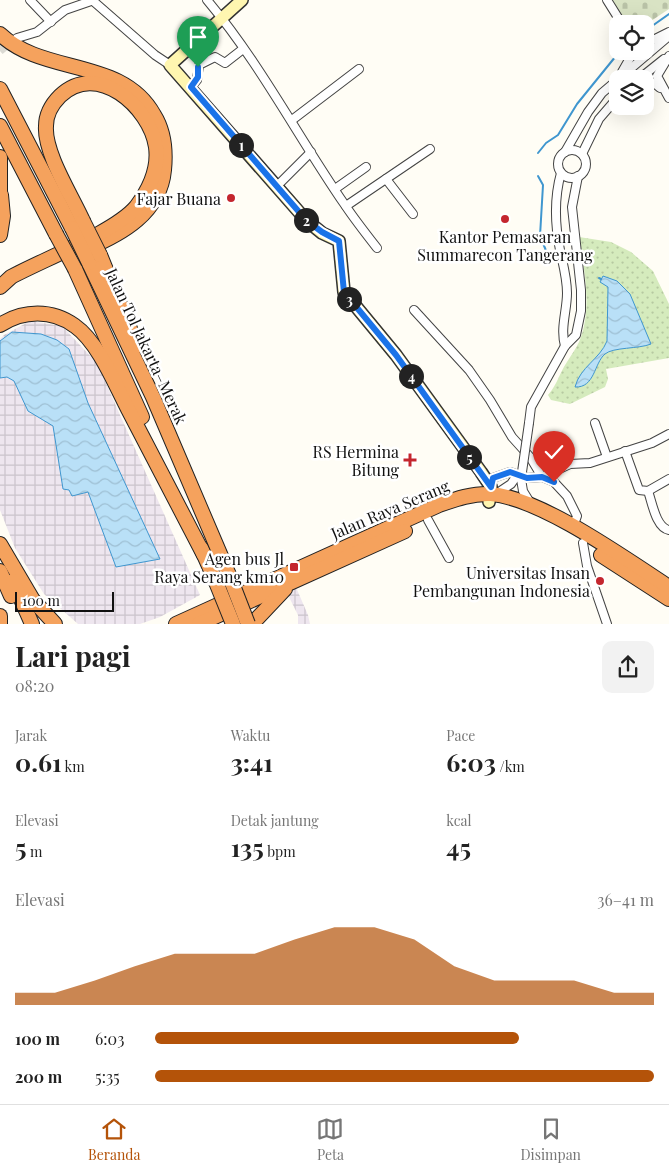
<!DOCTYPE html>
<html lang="id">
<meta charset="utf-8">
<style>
:root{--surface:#fff;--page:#f2f2f2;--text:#222;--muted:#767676;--line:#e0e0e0;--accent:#b45309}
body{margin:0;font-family:"Playfair Display",serif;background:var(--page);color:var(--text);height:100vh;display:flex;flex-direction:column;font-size:19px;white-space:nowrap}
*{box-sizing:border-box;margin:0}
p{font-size:16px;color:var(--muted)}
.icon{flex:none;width:28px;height:28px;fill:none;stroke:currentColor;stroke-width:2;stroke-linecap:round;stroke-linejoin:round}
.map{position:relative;height:624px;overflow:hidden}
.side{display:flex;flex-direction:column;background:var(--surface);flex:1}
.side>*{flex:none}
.fabs{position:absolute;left:609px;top:15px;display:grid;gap:10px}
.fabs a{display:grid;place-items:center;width:45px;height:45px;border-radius:10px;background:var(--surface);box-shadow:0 5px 20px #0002;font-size:25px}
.scale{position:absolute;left:15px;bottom:12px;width:99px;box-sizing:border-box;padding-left:5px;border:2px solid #111;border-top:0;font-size:14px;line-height:18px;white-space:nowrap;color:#111;-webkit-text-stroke:4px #fff;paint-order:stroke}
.pin{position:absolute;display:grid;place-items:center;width:42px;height:42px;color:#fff;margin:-51px -21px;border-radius:50% 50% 50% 0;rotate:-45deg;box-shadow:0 0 5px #0007}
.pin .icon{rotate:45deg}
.km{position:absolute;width:25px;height:25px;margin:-12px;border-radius:50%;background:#222;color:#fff;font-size:14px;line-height:25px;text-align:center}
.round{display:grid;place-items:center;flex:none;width:52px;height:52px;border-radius:10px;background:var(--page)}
.headline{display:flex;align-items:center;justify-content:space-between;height:85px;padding:0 15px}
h1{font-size:28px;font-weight:700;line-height:38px}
.stats{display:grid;grid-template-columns:repeat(3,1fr);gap:8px;height:85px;padding:5px 15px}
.stats div{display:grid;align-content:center}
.stats b{font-size:25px;font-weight:700}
.stats small{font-size:14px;font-weight:400}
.stats p{font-size:14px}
.chart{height:140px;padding:10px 15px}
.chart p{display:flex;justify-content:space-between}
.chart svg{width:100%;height:90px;margin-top:5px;fill:var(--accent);opacity:.7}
ul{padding:0 15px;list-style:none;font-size:16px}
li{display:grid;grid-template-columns:80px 60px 1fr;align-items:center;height:38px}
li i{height:12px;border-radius:6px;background:var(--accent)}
.tabs{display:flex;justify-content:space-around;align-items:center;height:70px;border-top:1px solid var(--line);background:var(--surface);font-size:14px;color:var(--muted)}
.tabs a{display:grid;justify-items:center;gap:2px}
.tabs .active{color:var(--accent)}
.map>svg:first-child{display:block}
</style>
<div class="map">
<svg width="669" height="624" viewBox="0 0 669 624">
<defs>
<pattern id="industrial-grid" width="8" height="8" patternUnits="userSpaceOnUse" patternTransform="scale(1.25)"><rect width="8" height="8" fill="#eee6ef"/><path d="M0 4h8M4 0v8" fill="none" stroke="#cbc4cc"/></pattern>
<pattern id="cemetery-stones" width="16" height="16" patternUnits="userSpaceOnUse" patternTransform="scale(1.25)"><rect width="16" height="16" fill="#d9e3c4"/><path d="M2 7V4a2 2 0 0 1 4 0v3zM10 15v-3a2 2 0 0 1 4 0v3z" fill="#b9c2a7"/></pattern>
<pattern id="park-dots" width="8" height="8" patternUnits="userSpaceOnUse" patternTransform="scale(1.25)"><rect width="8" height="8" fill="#d5ebbd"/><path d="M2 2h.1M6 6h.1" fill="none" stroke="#b6c8a1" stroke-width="1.8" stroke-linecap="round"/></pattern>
<pattern id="water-waves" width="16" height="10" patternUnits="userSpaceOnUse" patternTransform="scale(1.25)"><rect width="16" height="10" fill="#b9e0f7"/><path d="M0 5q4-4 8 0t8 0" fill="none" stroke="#9ebfd3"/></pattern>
</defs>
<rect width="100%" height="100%" fill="#fffdf5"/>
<g fill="url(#industrial-grid)">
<path d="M30 321 62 326 97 363 200 595 160 617 140 624H78L44 594 15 548 0 510V339L4 335Z"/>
<path d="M295 585 308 615 310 624H298V615L287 593Z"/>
</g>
<path fill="url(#cemetery-stones)" d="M610 0H669V9L645 25 625 24Z"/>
<path fill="url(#park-dots)" d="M579 237 611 242 631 252 653 271 669 304V358L606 369 608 379 605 387 570 404 551 400 548 395C558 383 559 374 567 362 571 355 576 349 579 342 593 309 584 270 579 237Z"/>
<g fill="url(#water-waves)" stroke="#3f96cf">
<path d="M603 276 617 281 630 294 651 344C639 349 613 347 605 354 594 363 595 388 575 387 580 367 600 359 607 341L608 287 600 282Z"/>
<path d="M12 332 41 334 57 340 69 349 88 403 160 559 116 567 88 492 72 496 69 490 63 489 53 426 28 411 14 381 7 377 0 378V341Z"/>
</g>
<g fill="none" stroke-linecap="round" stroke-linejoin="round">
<g stroke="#3f96cf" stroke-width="2">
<path d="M645 31 669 14"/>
<path d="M538 153 546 143 558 135 577 104 620 51"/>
<path d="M538 176 543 185 540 236 547 253"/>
<path d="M599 278 601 279"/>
</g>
<path stroke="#dbdad3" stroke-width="8" stroke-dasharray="8 4" stroke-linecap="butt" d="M0 51 13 40"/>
<g stroke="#444" stroke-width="10">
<g id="street">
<path d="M30 0 51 22"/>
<path d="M92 0 155 55 170 65"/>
<path d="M207 0C260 63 298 137 345 205 355 220 366 234 377 248"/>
<path d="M607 0 622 24"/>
<path d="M17 38 37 32 65 10 94 0"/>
<path d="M645 44 669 32"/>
<path d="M669 56 657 76 669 98"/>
<path d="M622 72 634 51"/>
<path d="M639 79 664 59"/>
<path d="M645 83H654L660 88"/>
<path d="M191 87 197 80 199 65 215 57 225 63 243 49"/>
<path d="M292 120 359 69"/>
<circle cx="572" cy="164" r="14"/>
<path d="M565 152 588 112 602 93 669 36"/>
<path d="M582 154 599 119 618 97"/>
<path d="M561 173C554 198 555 225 560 250 563 264 567 278 567 293 567 311 560 328 565 346"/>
<path d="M386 179 413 214"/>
<path d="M276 187 311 152"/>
<path d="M335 189 366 167"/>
<path d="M346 206 430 149"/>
<path d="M414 310 469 370 490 400 512 437 530 457 542 477 554 482 567 496 577 516 573 527"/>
<path d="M529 423 531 407 565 346 576 335 581 311V290L572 207 578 176"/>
<path d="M595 423 607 457"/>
<path d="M625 451 639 490 648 491C652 502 656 528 669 530"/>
<path d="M521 479 523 491 531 504"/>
<path d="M491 487 493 478 510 472 527 478 542 477 570 464 590 463 652 443 669 434"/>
<path d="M648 491 669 479"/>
<path d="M496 494 511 484 516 477"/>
<path d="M428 520 449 558"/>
<path d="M583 543 587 566 607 624"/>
</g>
</g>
<g stroke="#333" stroke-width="14">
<path id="secondary" d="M242 0 170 65 306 220 322 233 339 241 344 292 396 355 481 472 491 487 489 502"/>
</g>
<g stroke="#222" stroke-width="16">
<g id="highway">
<path d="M0 34C44 76 122 57 154 115 164 131 166 150 164 170 160 213 122 234 86 249"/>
<path d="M0 89 72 228"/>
<path d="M0 126 56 234"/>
<path d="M0 157V201"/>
<path d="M0 235 3 216 1 195"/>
<path d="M100 255 137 346"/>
<path d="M89 263 153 397 229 575"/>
<path d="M75 269 142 417"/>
<path d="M0 287 11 277C42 260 115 232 136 207 149 190 159 169 156 147 150 107 97 60 60 96 52 104 46 115 46 126 44 153 72 196 83 221"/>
<path d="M0 325C23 310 52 309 75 326 98 342 115 384 128 409 153 458 179 506 204 555"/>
<path d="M0 544 33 600 55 624"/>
<path d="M201 548 216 582"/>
<path d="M601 555 669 599"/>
<path d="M0 571 11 596"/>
<path d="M13 581 32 624"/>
<path d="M0 616V624"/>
<path d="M176 624 439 505C456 499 473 493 491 494 541 498 626 559 669 587"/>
<path d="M199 624 405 531"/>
<path d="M252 624 285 589"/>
</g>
</g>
<use href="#street" stroke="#fff" stroke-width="8"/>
<use href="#secondary" stroke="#fff6b0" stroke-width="11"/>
<use href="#highway" stroke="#f5a25d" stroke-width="14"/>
<g stroke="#444" stroke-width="10" stroke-linecap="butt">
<path id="street-bridge" d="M521 479 529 423"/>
</g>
<g stroke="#222" stroke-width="16" stroke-linecap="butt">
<g id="highway-bridge">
<path d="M83 221 100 255"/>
<path d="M72 228 89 263"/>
<path d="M56 234 75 269"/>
<path d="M229 575 248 624"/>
<path d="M216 582 233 624"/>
</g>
</g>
<use href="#street-bridge" stroke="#fff" stroke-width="8"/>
<use href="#highway-bridge" stroke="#f5a25d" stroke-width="14"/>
</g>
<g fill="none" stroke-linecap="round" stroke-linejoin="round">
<g stroke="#fff" stroke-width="10">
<path id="route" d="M198 67V77L191 87 306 220 322 232 339 241 344 292 396 355 491 487 493 478 510 472 527 478 542 477 554 482"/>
</g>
<use href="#route" stroke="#1a73e8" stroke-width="6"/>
</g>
<g fill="#c4262e" stroke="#fff" stroke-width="2">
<circle cx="231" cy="198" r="5"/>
<circle cx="505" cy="219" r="5"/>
<path d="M407.5 452.5h5v5h5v5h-5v5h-5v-5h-5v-5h5z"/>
<rect x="289" y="562" width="10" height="10" rx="2.5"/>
<circle cx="600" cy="581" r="5"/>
</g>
<g text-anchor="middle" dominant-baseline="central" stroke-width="5" stroke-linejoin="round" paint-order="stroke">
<g font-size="16" fill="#111" stroke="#fff" text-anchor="end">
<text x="221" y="198">Fajar Buana</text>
<text x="505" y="236" text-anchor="middle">Kantor Pemasaran<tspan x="505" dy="18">Summarecon Tangerang</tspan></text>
<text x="399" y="451">RS Hermina<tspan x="399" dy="18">Bitung</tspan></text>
<text x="284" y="558">Agen bus Jl<tspan x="284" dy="18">Raya Serang km10</tspan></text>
<text x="590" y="572">Universitas Insan<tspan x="590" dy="18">Pembangunan Indonesia</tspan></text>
</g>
<g font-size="16" fill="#111" stroke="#fff">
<text transform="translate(147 346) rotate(65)">Jalan Tol Jakarta–Merak</text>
<text transform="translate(390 509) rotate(-23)">Jalan Raya Serang</text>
</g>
</g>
</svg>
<div class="fabs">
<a><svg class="icon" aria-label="locate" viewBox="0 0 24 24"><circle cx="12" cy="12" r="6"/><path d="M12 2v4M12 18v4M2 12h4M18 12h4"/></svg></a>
<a><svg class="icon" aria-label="layers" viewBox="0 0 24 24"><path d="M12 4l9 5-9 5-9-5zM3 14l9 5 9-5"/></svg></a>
</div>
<div class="scale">100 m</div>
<div class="pin" style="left:198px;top:67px;background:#1e9e55"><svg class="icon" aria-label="arrive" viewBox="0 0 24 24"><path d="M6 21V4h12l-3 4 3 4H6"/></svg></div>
<div class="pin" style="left:554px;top:482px;background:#d93025"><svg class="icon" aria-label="check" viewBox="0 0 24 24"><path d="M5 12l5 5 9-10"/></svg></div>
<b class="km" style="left:241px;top:145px">1</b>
<b class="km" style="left:306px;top:220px">2</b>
<b class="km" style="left:349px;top:299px">3</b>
<b class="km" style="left:411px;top:376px">4</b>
<b class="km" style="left:469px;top:457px">5</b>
</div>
<section class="side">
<div class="headline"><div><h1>Lari pagi</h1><p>08:20</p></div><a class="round"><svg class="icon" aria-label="share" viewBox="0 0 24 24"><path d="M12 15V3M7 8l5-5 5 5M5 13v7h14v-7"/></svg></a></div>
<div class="stats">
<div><p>Jarak</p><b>0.61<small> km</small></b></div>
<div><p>Waktu</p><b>3:41</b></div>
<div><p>Pace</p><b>6:03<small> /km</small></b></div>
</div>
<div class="stats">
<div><p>Elevasi</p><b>5<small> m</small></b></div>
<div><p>Detak jantung</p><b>135<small> bpm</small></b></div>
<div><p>kcal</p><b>45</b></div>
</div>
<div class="chart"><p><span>Elevasi</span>36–41 m</p>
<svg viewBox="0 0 160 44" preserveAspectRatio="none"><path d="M0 44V38L10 38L20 32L30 25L40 19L50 19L60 19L70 12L80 6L90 6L100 12L110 25L120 32L130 32L140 32L150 38L160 38V44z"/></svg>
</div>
<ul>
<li><b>100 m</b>6:03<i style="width:73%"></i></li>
<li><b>200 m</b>5:35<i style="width:100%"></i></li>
</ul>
</section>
<nav class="tabs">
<a class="active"><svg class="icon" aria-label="home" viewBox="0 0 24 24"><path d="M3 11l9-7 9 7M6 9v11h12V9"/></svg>Beranda</a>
<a><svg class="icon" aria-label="map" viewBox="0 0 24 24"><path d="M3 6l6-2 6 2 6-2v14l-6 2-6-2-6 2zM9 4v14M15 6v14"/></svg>Peta</a>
<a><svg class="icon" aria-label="saved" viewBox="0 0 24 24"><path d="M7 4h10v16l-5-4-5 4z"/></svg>Disimpan</a>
</nav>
